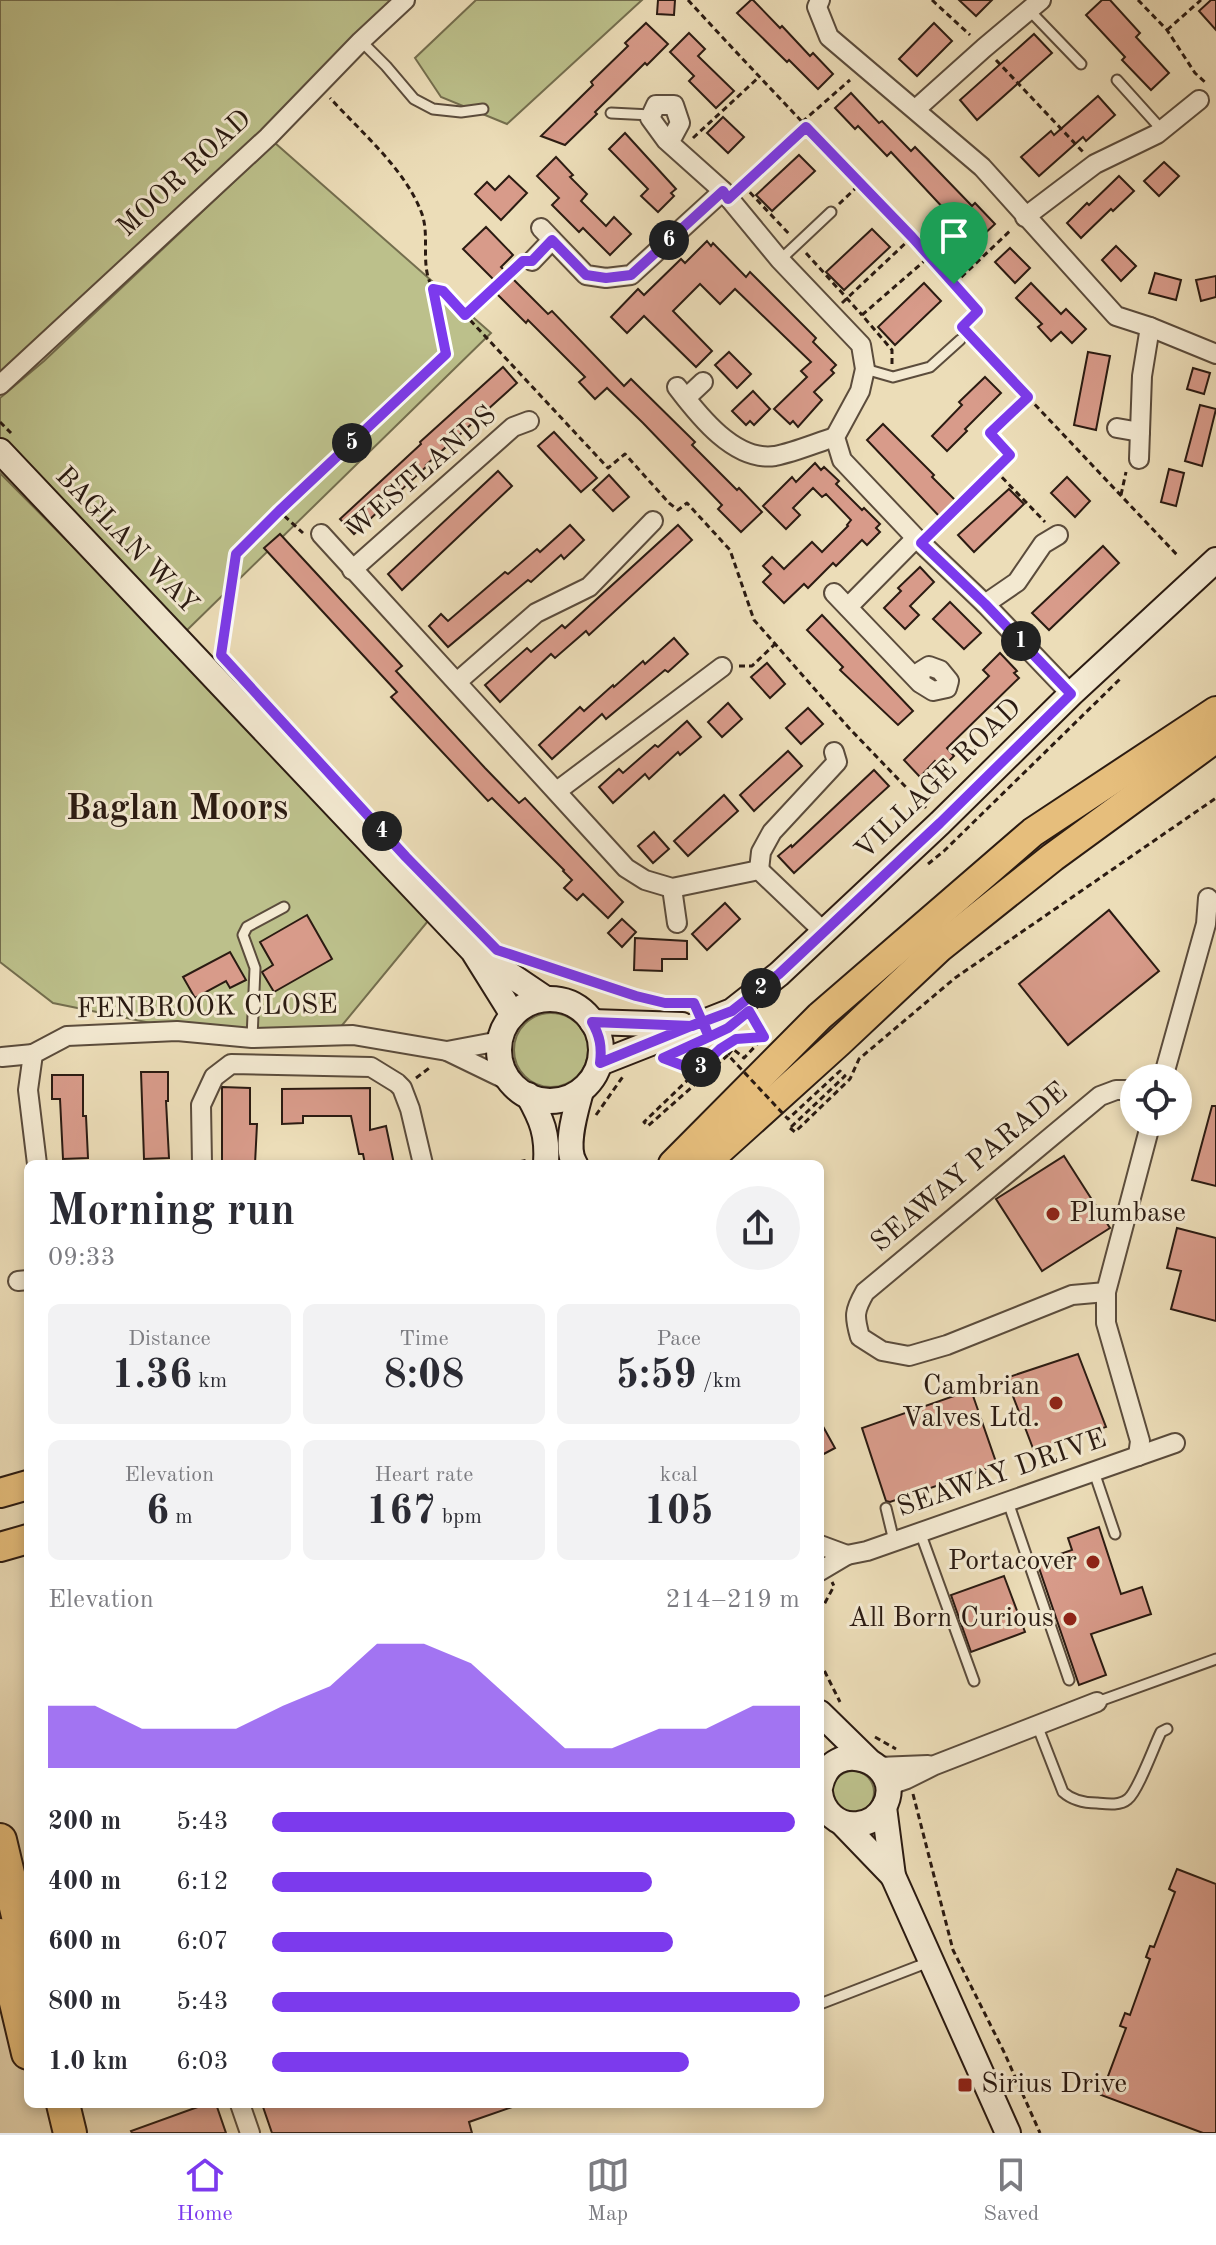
<!DOCTYPE html>
<meta charset="utf-8">
<style>
:root{--surface:#fff;--page:#f2f2f3;--text:#2b2b33;--muted:#7c7c81;--line:#e1e1e2;--accent:#7c3aed}
body{margin:0;font-family:"Old Standard TT",serif;background:var(--page);color:var(--text);height:100vh;display:flex;flex-direction:column;font-size:30px;white-space:nowrap}
*{box-sizing:border-box;margin:0}
p{font-size:26px;color:var(--muted)}
.icon{flex:none;width:44px;height:44px;fill:none;stroke:currentColor;stroke-width:2;stroke-linecap:round;stroke-linejoin:round}
.map{position:relative;flex:1;overflow:hidden}
.side{position:absolute;left:24px;top:1160px;width:800px;height:948px;display:flex;flex-direction:column;background:var(--surface);border-radius:12px;box-shadow:0 4px 12px #0003}
.side>*{flex:none}
.tools{position:absolute;left:1120px;top:1064px;display:grid;gap:16px}
.tools a{display:grid;place-items:center;width:72px;height:72px;border-radius:50%;background:var(--surface);box-shadow:0 4px 12px #0003;font-size:40px}
.pin{position:absolute;display:grid;place-items:center;width:68px;height:68px;color:#fff;margin:-82px -34px;border-radius:50% 50% 50% 0;rotate:-45deg;box-shadow:0 0 8px #0007}
.pin .icon{rotate:45deg}
.km{position:absolute;width:40px;height:40px;margin:-20px;border-radius:50%;background:#222;color:#fff;font-size:22px;line-height:40px;text-align:center}
.round{display:grid;place-items:center;flex:none;width:84px;height:84px;border-radius:42px;background:var(--page)}
.overview{display:flex;align-items:center;justify-content:space-between;height:136px;padding:0 24px}
h1{font-size:44px;font-weight:600;line-height:60px}
.figures{display:grid;grid-template-columns:repeat(3,1fr);gap:12px;height:136px;padding:8px 24px}
.figures div{display:grid;align-content:center;border-radius:12px;background:var(--page);text-align:center}
.figures b{font-size:40px;font-weight:600}
.figures small{font-size:22px;font-weight:400}
.figures p{font-size:22px}
.chart{height:224px;padding:16px 24px}
.chart p{display:flex;justify-content:space-between}
.chart svg{width:100%;height:144px;margin-top:8px;fill:var(--accent);opacity:.7}
ul{padding:0 24px;list-style:none;font-size:26px}
li{display:grid;grid-template-columns:128px 96px 1fr;align-items:center;height:60px}
li i{height:20px;border-radius:10px;background:var(--accent)}
.tabs{display:flex;justify-content:space-around;align-items:center;height:112px;border-top:2px solid var(--line);background:var(--surface);font-size:22px;color:var(--muted)}
.tabs a{display:grid;justify-items:center;gap:4px}
.tabs .selected{color:var(--accent)}
.map>svg:first-child{display:block}
</style>
<div class="map">
<svg width="1216" height="2133" viewBox="0 0 1216 2133">
<rect width="100%" height="100%" fill="#ecddb8"/>
<filter id="stains"><feTurbulence type="fractalNoise" baseFrequency=".0025" numOctaves="4"/><feColorMatrix values="0 0 0 0 .2 0 0 0 0 .09 0 0 0 0 .02 0 0 0 .5 -.17"/></filter>
<radialGradient id="worn" r=".72"><stop offset=".6" stop-color="#630" stop-opacity="0"/><stop offset="1" stop-color="#630" stop-opacity=".3"/></radialGradient>
<g fill="#bcc08b" stroke="#746e4e" stroke-width="2">
<path d="M0 0H405L0 383Z"/>
<path d="M476 0H642L507 124 441 97 415 58Z"/>
<path d="M275 143 491 333 183 634 0 443V398L44 361Z"/>
<path d="M0 473 171 646 196 675 428 921 339 1029H180L53 1003 0 962Z"/>
<circle cx="551" cy="1050" r="37"/>
<circle cx="853" cy="1792" r="21"/>
</g>
<g fill="#d89b8a" stroke="#2b1b12" stroke-width="2">
<path d="M658 0H675L674 15 657 14Z"/>
<path d="M751 0H753L780 28 782 26 810 56 813 53 833 74 818 89 789 60 787 62 737 13Z"/>
<path d="M959 0H992L976 16Z"/>
<path d="M1102 0H1110L1140 33 1136 37 1169 73 1151 90 1122 60 1125 57 1086 15Z"/>
<path d="M1211 0H1216V30L1199 11Z"/>
<path d="M646 23 668 44 647 65 645 63 595 112 597 114 565 145 541 136 593 85 591 82 628 46 625 43Z"/>
<path d="M934 23 952 41 917 76 899 59Z"/>
<path d="M689 33 705 49 698 56 734 91 716 108 689 81 694 76 670 52Z"/>
<path d="M1034 34 1052 53 977 120 960 100Z"/>
<path d="M851 93 879 123 882 121 911 151 915 147 972 206 975 203 995 224 980 238 951 208 947 212 891 152 887 156 858 126 855 129 835 108Z"/>
<path d="M1098 96 1115 115 1086 141 1083 137 1039 176 1021 157 1051 131 1054 135Z"/>
<path d="M723 117 744 137 728 153 707 133Z"/>
<path d="M625 133 676 189 671 193 674 196 658 212 641 196 648 189 609 149Z"/>
<path d="M799 155 815 171 772 211 756 195Z"/>
<path d="M556 157 573 175 570 177 587 194 581 201 606 226 614 217 631 234 610 255 583 228 579 232 552 205 559 198 537 176Z"/>
<path d="M1164 162 1179 176 1159 196 1144 181Z"/>
<path d="M509 176 527 193 501 220 475 194 487 182 495 190Z"/>
<path d="M1119 176 1134 191 1113 211 1111 209 1081 238 1067 223 1087 203 1089 205Z"/>
<path d="M486 227 513 255 501 267 548 314 552 311 624 386 631 379 695 442 692 445 737 490 739 488 762 512 741 532 718 509 722 505 643 423 607 388 595 399 579 382 585 377 528 320 526 323 495 292 501 287 463 249Z"/>
<path d="M872 229 890 247 844 290 826 272Z"/>
<path d="M707 241 711 246 713 243 746 277 750 272 816 338 813 342 836 365 831 370 834 373 814 392 822 400 798 427 793 421 790 424 774 409 807 377 801 371 811 362 735 289 720 304 700 284 673 311 712 351 696 367 644 316 627 333 611 317 638 289 644 295 681 259 685 263Z"/>
<path d="M1116 246 1136 266 1121 281 1102 260Z"/>
<path d="M1010 248 1030 268 1015 283 995 262Z"/>
<path d="M1155 273 1181 280 1176 300 1149 293Z"/>
<path d="M1216 276V297L1201 301 1196 280Z"/>
<path d="M924 283 941 301 895 345 878 327Z"/>
<path d="M1031 283 1061 314 1066 309 1086 329 1072 343 1061 332 1051 341 1038 327 1042 324 1016 298Z"/>
<path d="M729 352 751 374 737 388 715 365Z"/>
<path d="M1088 352 1110 356 1096 430 1074 425Z"/>
<path d="M503 367 517 383 426 465 427 466 354 534 340 519 421 444 420 442Z"/>
<path d="M1193 368 1210 373 1204 394 1187 389Z"/>
<path d="M985 377 1001 393 965 429 967 431 947 451 932 436 962 405 959 402Z"/>
<path d="M753 391 770 409 754 425 750 421 746 425 732 411Z"/>
<path d="M1200 405 1216 409 1202 466 1185 461Z"/>
<path d="M883 424 934 475 932 477 955 500 939 516 867 440Z"/>
<path d="M554 432 597 478 581 492 538 446Z"/>
<path d="M815 463 821 470 824 467 839 481 836 484 862 510 864 508 880 524 876 528 880 532 867 545 862 540 836 566 833 563 808 588 804 584 784 603 763 582 771 574 763 566 772 557 784 569 812 542 822 552 848 526 847 525 851 520 826 494 822 497 813 488 793 508 800 515 786 529 763 506 792 477 796 482Z"/>
<path d="M1169 469 1184 473 1176 506 1161 502Z"/>
<path d="M498 471 512 486 402 590 388 574Z"/>
<path d="M609 475 629 497 613 511 593 490Z"/>
<path d="M1067 477 1090 501 1075 517 1051 493Z"/>
<path d="M1009 489 1024 504 974 552 958 535Z"/>
<path d="M570 525 584 540 564 559 561 555 531 582 528 580 448 647 429 626 441 614 448 621 505 572 508 574 537 549 540 552Z"/>
<path d="M678 525 692 540 589 635 586 631 555 658 551 654 500 702 485 685 527 648 531 652 562 625 565 628Z"/>
<path d="M280 534 402 666 396 671 485 768 519 803 525 798 623 902 608 918 583 894 577 900 564 888 572 880 563 871 564 870 492 798 488 801 391 697 397 692 264 548Z"/>
<path d="M1103 546 1119 563 1049 630 1032 613Z"/>
<path d="M920 567 934 582 910 606 919 615 905 629 884 608 901 591 898 588Z"/>
<path d="M950 602 981 633 964 649 933 619Z"/>
<path d="M822 615 913 711 898 725 840 670 843 667 807 630Z"/>
<path d="M674 638 688 654 668 672 665 670 606 719 602 714 552 759 539 745 580 707 584 711 613 685 614 687 643 661 645 664Z"/>
<path d="M1000 653 1017 671 1014 673 1019 678 947 748 954 756 942 768 935 761 920 777 904 760 989 676 983 670Z"/>
<path d="M767 663 785 684 770 698 751 677Z"/>
<path d="M728 703 742 719 722 737 708 722Z"/>
<path d="M808 708 823 724 801 744 786 728Z"/>
<path d="M687 721 701 737 680 755 678 752 649 779 645 774 613 803 599 787 619 769 623 773 655 745 658 747Z"/>
<path d="M788 751 802 766 754 811 740 795Z"/>
<path d="M874 770 889 786 794 873 778 856 791 845 792 847Z"/>
<path d="M724 795 738 811 688 856 674 841Z"/>
<path d="M654 832 669 849 653 863 638 846Z"/>
<path d="M725 903 740 919 707 950 692 934Z"/>
<path d="M1109 910 1159 971 1068 1045 1019 984Z"/>
<path d="M307 915 332 959 274 992 262 972 273 965 260 942Z"/>
<path d="M622 919 636 932 622 947 608 933Z"/>
<path d="M635 938 687 941V959H662V971L634 970Z"/>
<path d="M230 952 246 980 230 988 226 981 195 998 183 977Z"/>
<path d="M141 1072H168V1101H166L169 1158 144 1159Z"/>
<path d="M52 1075H83V1116H86L88 1158 63 1159 60 1099H52Z"/>
<path d="M222 1087 250 1088V1124H257L255 1164H222Z"/>
<path d="M370 1088V1130L386 1126 394 1164H365L363 1154H359L351 1116H303V1123L282 1124V1089Z"/>
<path d="M1212 1106H1216V1186L1192 1180Z"/>
<path d="M1064 1156 1110 1228 1042 1271 996 1199Z"/>
<path d="M1177 1228 1216 1238V1321L1171 1309 1181 1271 1167 1268Z"/>
<path d="M1078 1354 1106 1427 1034 1451 1006 1378Z"/>
<path d="M971 1390 997 1465 890 1502 886 1501 862 1428Z"/>
<path d="M820 1421 835 1448 820 1456Z"/>
<path d="M1099 1527 1121 1594 1142 1587 1151 1614 1091 1634 1106 1675 1079 1685 1037 1562 1072 1550 1068 1538Z"/>
<path d="M1004 1576 1025 1632 971 1652 951 1595Z"/>
<path d="M1177 1869 1216 1884V2133H1203L1101 2095 1126 2028 1120 2026 1125 2013 1130 2015 1150 1959 1146 1957 1150 1946 1154 1947 1175 1892 1169 1889Z"/>
<path d="M206 2104H216L226 2133H132L131 2131Z"/>
<path d="M262 2104H515V2106L469 2122 472 2133H272Z"/>
</g>
<g fill="none" stroke-linecap="round" stroke-linejoin="round">
<g stroke="#5b4c3c" stroke-width="13">
<g id="lane">
<path d="M1030 11 1081 64"/>
<path d="M361 41 386 66 414 99 433 109 461 112 483 109"/>
<path d="M1117 80 1162 130"/>
<path d="M611 113 651 115"/>
<path d="M780 260 831 212"/>
<path d="M865 369 893 377 930 367 960 340"/>
<path d="M252 1038 255 968 243 935 247 927 284 907"/>
<path d="M1094 1472 1115 1534"/>
<path d="M1008 1502 1069 1680"/>
<path d="M886 1508 894 1541"/>
<path d="M920 1532 974 1681"/>
<path d="M1097 1702 1216 1659"/>
<path d="M1037 1725 1063 1792C1073 1801 1084 1803 1097 1803 1107 1804 1120 1806 1128 1799 1138 1791 1154 1746 1161 1732L1167 1729"/>
<path d="M820 2004 929 1962"/>
</g>
</g>
<g stroke="#5b4c3c" stroke-width="22">
<g id="street">
<path d="M820 0 817 7 829 37 982 167 1116 316 1150 327 1216 354"/>
<path d="M916 109 984 48 1041 0"/>
<path d="M666 140 673 136 680 123 674 105H656L650 118 666 140 723 191 780 260 861 345 865 369 860 391 835 437 842 460 916 538 985 604 1071 694"/>
<path d="M1025 217 1095 164 1157 134 1199 100"/>
<path d="M541 228 586 275 606 278 631 275 723 191"/>
<path d="M532 261 552 240"/>
<path d="M0 385 268 137 361 41 405 0"/>
<path d="M677 387C699 416 735 462 775 456 795 452 816 443 835 437"/>
<path d="M686 398 703 382"/>
<path d="M1117 428 1140 432"/>
<path d="M1139 459 1142 376 1150 327"/>
<path d="M321 534 626 868 645 880 672 888 759 870 824 932"/>
<path d="M352 570 513 427 529 421"/>
<path d="M834 593 920 683 933 691 947 688 949 681 940 670 929 666 921 671 920 683"/>
<path d="M985 604 1017 582 1043 544 1058 535"/>
<path d="M848 607 916 538"/>
<path d="M457 682 536 613 589 587 653 521"/>
<path d="M557 791 722 667"/>
<path d="M759 870 761 852 772 832 837 762 834 752"/>
<path d="M672 888 677 923"/>
<path d="M447 1051 500 1041"/>
<path d="M2 1057 33 1054"/>
<path d="M1163 1078 1206 924 1208 898"/>
<path d="M37 1164 28 1090 33 1054 67 1036 177 1031 252 1038 353 1035 447 1051 511 1082"/>
<path d="M202 1164 201 1105 214 1077 231 1064 371 1067 397 1083 402 1088 410 1109 423 1164"/>
<path d="M18 1281 28 1280"/>
<path d="M1106 1292 1072 1295 947 1345 909 1356 882 1351 860 1337C854 1316 854 1311 865 1292L1100 1096 1116 1090H1134"/>
<path d="M1138 1456 1140 1441 1106 1323V1292L1151 1122"/>
<path d="M820 1545 847 1555 820 1571"/>
<path d="M847 1555 867 1551 1175 1443"/>
<path d="M878 1767 928 1765"/>
<path d="M887 1786 907 1779 935 1765 1097 1702"/>
<path d="M240 2104 250 2133"/>
</g>
</g>
<g stroke="#2b1b12" stroke-width="28">
<g id="secondary">
<path d="M0 451 473 951 513 1015"/>
<path d="M482 956 546 999"/>
<circle cx="550" cy="1050" r="51"/>
<path d="M592 1022 682 1025"/>
<path d="M600 1063 732 1011 779 974 940 823 1071 694 1216 560"/>
<path d="M528 1095C542 1120 548 1134 546 1164"/>
<path d="M575 1164C564 1147 576 1110 581 1091"/>
<path d="M820 1713 868 1760"/>
<path d="M820 1788C830 1732 908 1763 884 1807 878 1817 869 1823 858 1824 838 1827 822 1811 820 1792"/>
<path d="M884 1807 893 1876 1008 2133"/>
<path d="M842 1823 893 1876"/>
</g>
</g>
<g stroke="#2b1b12" stroke-width="32">
<g id="primary">
<path d="M673 1164 820 1016 1033 832 1216 711"/>
<path d="M704 1164 839 1042 939 948 1053 857 1216 738"/>
<path d="M0 1493 28 1485"/>
<path d="M0 1547 28 1539"/>
</g>
</g>
<g stroke="#2b1b12" stroke-width="36">
<g id="highway">
<path d="M0 1840 28 1958"/>
<path d="M0 1935 28 2053"/>
<path d="M63 2104 70 2133"/>
</g>
</g>
<g stroke="#2b1b12" stroke-width="3" stroke-dasharray="6 4" stroke-linecap="butt">
<path d="M688 0C784 105 884 205 978 311L962 327"/>
<path d="M932 0 970 35"/>
<path d="M1138 0 1167 30 1195 73 1207 84"/>
<path d="M1167 30 1201 0"/>
<path d="M996 60 1084 153"/>
<path d="M802 122 850 80"/>
<path d="M693 138 758 78"/>
<path d="M744 184 806 127"/>
<path d="M743 185 790 235"/>
<path d="M839 204 860 184"/>
<path d="M806 253 862 315"/>
<path d="M954 284 1012 229"/>
<path d="M433 289 443 291 608 468 625 454 669 503 678 510 687 503 730 550 754 620 849 728 926 808"/>
<path d="M842 303 912 237"/>
<path d="M465 315 518 266"/>
<path d="M973 339 1179 557"/>
<path d="M892 364V350L862 315 929 257"/>
<path d="M0 422 11 433"/>
<path d="M995 470 1045 522"/>
<path d="M1121 495 1126 472"/>
<path d="M279 511 446 354 432 287C420 265 430 237 422 214 406 170 362 133 330 98"/>
<path d="M934 530 1010 455 990 433 1028 397"/>
<path d="M221 655 236 554 279 511 303 533"/>
<path d="M739 666H752L775 644"/>
<path d="M928 864 944 851 1121 678"/>
<path d="M526 959 636 996 663 1002"/>
<path d="M675 1003 694 1004"/>
<path d="M728 1055 733 1049 744 1058 764 1037"/>
<path d="M668 1060 697 1071 720 1049 736 1039 764 1037 753 1018"/>
<path d="M416 1078 432 1066"/>
<path d="M596 1115 624 1075"/>
<path d="M790 1128 795 1132 850 1079 859 1059 955 978 1216 798"/>
<path d="M510 1164 528 1160"/>
<path d="M820 1612 834 1586 832 1582"/>
<path d="M820 1662 840 1702"/>
<path d="M875 1737 896 1749"/>
<path d="M913 1794 953 1950 1004 2052 1040 2133"/>
</g>
<use href="#lane" stroke="#f3e9d1" stroke-width="9"/>
<use href="#street" stroke="#f3e9d1" stroke-width="18"/>
<use href="#secondary" stroke="#f3e9d1" stroke-width="24"/>
<use href="#primary" stroke="#e6be7c" stroke-width="28"/>
<use href="#highway" stroke="#e6be7c" stroke-width="32"/>
<path stroke="#2b1b12" stroke-width="3" stroke-dasharray="6 4" stroke-linecap="butt" d="M697 1071 644 1122 648 1126 728 1055 788 1119 840 1071 845 1076 790 1128"/>
</g>
<g fill="none" stroke-linecap="round" stroke-linejoin="round">
<g stroke="#fff" stroke-width="16">
<path id="route" d="M954 284 978 311 962 327 1028 397 990 433 1010 455 921 543 985 604 1071 694 940 823 779 974 732 1011 692 1026 592 1022C600 1036 602 1047 600 1063L703 1021 709 1037 728 1028 749 1011 764 1037 736 1039 720 1049 697 1071 663 1058 709 1037 694 1003H665L636 996 497 950 406 857 221 655 236 554 279 511 446 354 433 289 443 291 465 315 523 261H532L552 240 586 275 606 278 631 275 723 191 728 199 806 127 912 237 954 284"/>
</g>
<use href="#route" stroke="#7c3aed" stroke-width="10"/>
</g>
<g fill="#8f2418" stroke="#f3e9d1" stroke-width="3">
<circle cx="1053" cy="1214" r="8"/>
<circle cx="1056" cy="1403" r="8"/>
<circle cx="1093" cy="1562" r="8"/>
<circle cx="1070" cy="1619" r="8"/>
<rect x="957" y="2077" width="16" height="16" rx="4"/>
</g>
<g text-anchor="middle" dominant-baseline="central" stroke-width="6" stroke-linejoin="round" paint-order="stroke">
<g font-size="28" fill="#2b1b12" stroke="#f3e9d1">
<text transform="translate(185 174) rotate(-43)">MOOR ROAD</text>
<text transform="translate(422 473) rotate(-41)">WESTLANDS</text>
<text transform="translate(126 541) rotate(46)">BAGLAN WAY</text>
<text transform="translate(939 780) rotate(-44)">VILLAGE ROAD</text>
<text transform="translate(207 1008) rotate(-1)">FENBROOK CLOSE</text>
<text transform="translate(970 1168) rotate(-40)">SEAWAY PARADE</text>
<text transform="translate(1002 1474) rotate(-19)">SEAWAY DRIVE</text>
</g>
<g font-size="28" fill="#2b1b12" stroke="#f3e9d1" text-anchor="end">
<text x="1069" y="1214" text-anchor="start">Plumbase</text>
<text x="1040" y="1387">Cambrian<tspan x="1040" dy="32">Valves Ltd.</tspan></text>
<text x="1077" y="1562">Portacover</text>
<text x="1054" y="1619">All Born Curious</text>
<text x="981" y="2085" text-anchor="start">Sirius Drive</text>
</g>
<g font-size="36" font-weight="bold" fill="#2b1b12" stroke="#f3e9d1">
<text x="177" y="810">Baglan Moors</text>
</g>
</g>
<rect width="100%" height="100%" filter="url(#stains)"/>
<rect width="100%" height="100%" fill="url(#worn)"/>
</svg>
<div class="tools">
<a><svg class="icon" aria-label="locate" viewBox="0 0 24 24"><circle cx="12" cy="12" r="6"/><path d="M12 2v4M12 18v4M2 12h4M18 12h4"/></svg></a>
</div>
<div class="pin" style="left:954px;top:284px;background:#1e9e55"><svg class="icon" aria-label="arrive" viewBox="0 0 24 24"><path d="M6 21V4h12l-3 4 3 4H6"/></svg></div>
<b class="km" style="left:1021px;top:641px">1</b>
<b class="km" style="left:761px;top:988px">2</b>
<b class="km" style="left:701px;top:1067px">3</b>
<b class="km" style="left:382px;top:831px">4</b>
<b class="km" style="left:352px;top:443px">5</b>
<b class="km" style="left:669px;top:240px">6</b>
<section class="side">
<div class="overview"><div><h1>Morning run</h1><p>09:33</p></div><a class="round"><svg class="icon" aria-label="share" viewBox="0 0 24 24"><path d="M12 15V3M7 8l5-5 5 5M5 13v7h14v-7"/></svg></a></div>
<div class="figures">
<div><p>Distance</p><b>1.36<small> km</small></b></div>
<div><p>Time</p><b>8:08</b></div>
<div><p>Pace</p><b>5:59<small> /km</small></b></div>
</div>
<div class="figures">
<div><p>Elevation</p><b>6<small> m</small></b></div>
<div><p>Heart rate</p><b>167<small> bpm</small></b></div>
<div><p>kcal</p><b>105</b></div>
</div>
<div class="chart"><p><span>Elevation</span>214–219 m</p>
<svg viewBox="0 0 160 44" preserveAspectRatio="none"><path d="M0 44V25L10 25L20 32L30 32L40 32L50 25L60 19L70 6L80 6L90 12L100 25L110 38L120 38L130 32L140 32L150 25L160 25V44z"/></svg>
</div>
<ul>
<li><b>200 m</b>5:43<i style="width:99%"></i></li>
<li><b>400 m</b>6:12<i style="width:72%"></i></li>
<li><b>600 m</b>6:07<i style="width:76%"></i></li>
<li><b>800 m</b>5:43<i style="width:100%"></i></li>
<li><b>1.0 km</b>6:03<i style="width:79%"></i></li>
</ul>
</section>
</div>
<nav class="tabs">
<a class="selected"><svg class="icon" aria-label="home" viewBox="0 0 24 24"><path d="M3 11l9-7 9 7M6 9v11h12V9"/></svg>Home</a>
<a><svg class="icon" aria-label="map" viewBox="0 0 24 24"><path d="M3 6l6-2 6 2 6-2v14l-6 2-6-2-6 2zM9 4v14M15 6v14"/></svg>Map</a>
<a><svg class="icon" aria-label="saved" viewBox="0 0 24 24"><path d="M7 4h10v16l-5-4-5 4z"/></svg>Saved</a>
</nav>
